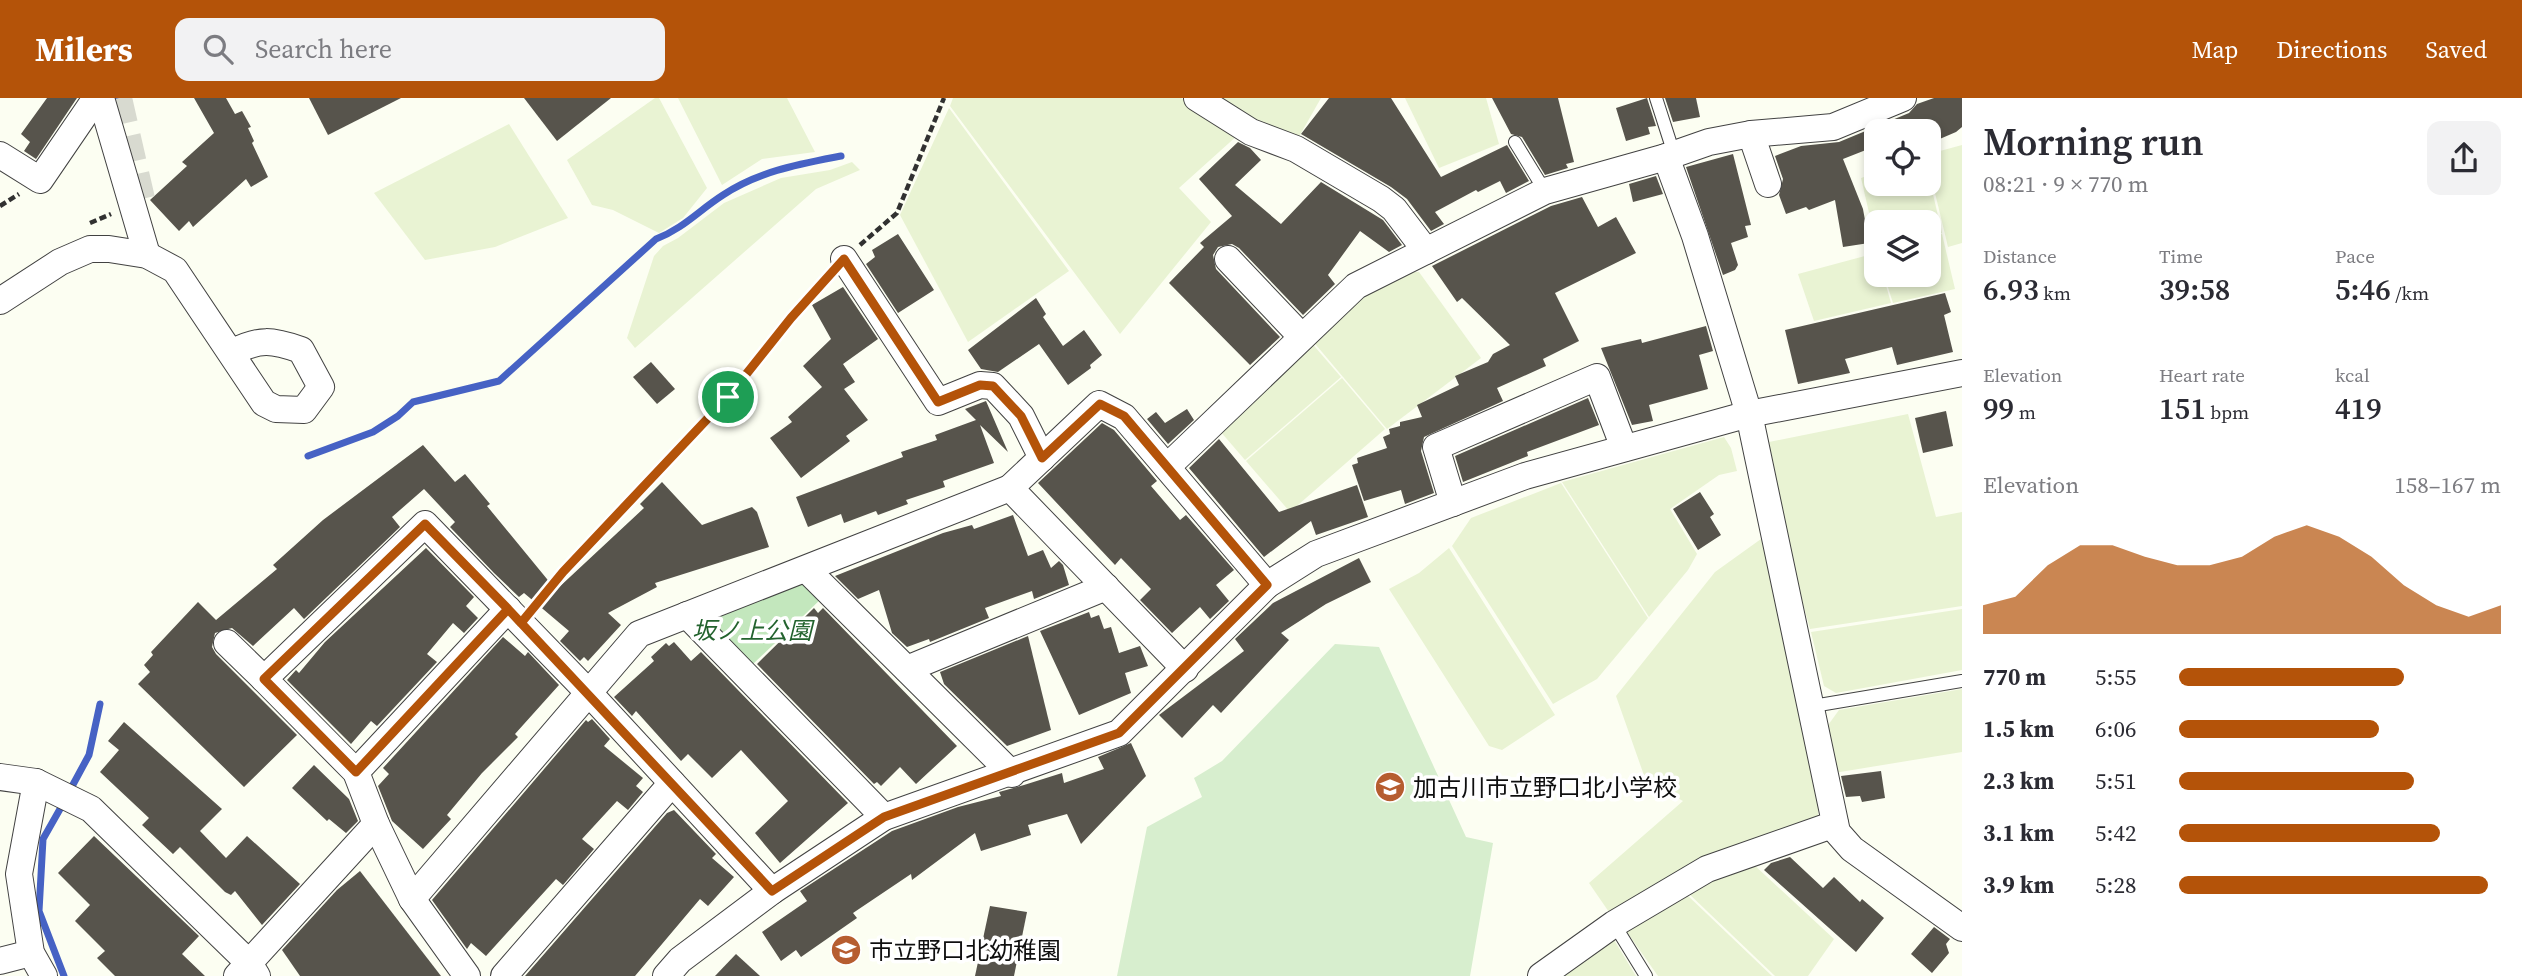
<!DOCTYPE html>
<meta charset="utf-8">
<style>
:root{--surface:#fff;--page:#f2f2f3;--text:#2b2b33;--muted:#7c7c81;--accent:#b45309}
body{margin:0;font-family:"Source Serif 4","Noto Sans JP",serif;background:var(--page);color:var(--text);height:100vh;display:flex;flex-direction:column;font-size:26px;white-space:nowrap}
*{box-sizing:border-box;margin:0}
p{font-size:23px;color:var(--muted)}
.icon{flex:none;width:38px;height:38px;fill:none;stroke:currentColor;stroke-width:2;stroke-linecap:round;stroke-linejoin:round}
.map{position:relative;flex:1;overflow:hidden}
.details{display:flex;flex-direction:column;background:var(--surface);width:560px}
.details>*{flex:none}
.tools{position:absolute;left:1864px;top:21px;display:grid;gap:14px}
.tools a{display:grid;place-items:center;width:77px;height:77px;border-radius:14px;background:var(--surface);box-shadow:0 4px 10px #0003;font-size:35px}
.pin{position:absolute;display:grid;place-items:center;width:60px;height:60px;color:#fff;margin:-30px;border:4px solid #fff;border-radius:50%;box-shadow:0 2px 7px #0007}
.round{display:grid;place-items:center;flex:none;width:74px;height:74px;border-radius:14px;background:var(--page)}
.summary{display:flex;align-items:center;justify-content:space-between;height:119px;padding:0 21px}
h1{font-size:38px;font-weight:600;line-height:52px}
.figures{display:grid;grid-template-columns:repeat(3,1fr);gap:10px;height:119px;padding:7px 21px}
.figures div{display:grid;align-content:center}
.figures b{font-size:30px;font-weight:600}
.figures small{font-size:19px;font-weight:400}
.figures p{font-size:19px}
.chart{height:196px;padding:14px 21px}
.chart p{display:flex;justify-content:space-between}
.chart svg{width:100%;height:126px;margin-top:7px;fill:var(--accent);opacity:.7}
ul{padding:0 21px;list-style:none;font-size:23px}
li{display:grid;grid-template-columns:112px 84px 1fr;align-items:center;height:52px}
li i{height:18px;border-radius:9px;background:var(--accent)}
header{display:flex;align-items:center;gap:42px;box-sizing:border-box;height:98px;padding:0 35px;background:var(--accent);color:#fff}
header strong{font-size:33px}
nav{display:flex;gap:38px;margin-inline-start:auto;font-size:24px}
.search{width:490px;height:63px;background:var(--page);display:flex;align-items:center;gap:18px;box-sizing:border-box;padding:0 24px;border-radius:14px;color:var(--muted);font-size:26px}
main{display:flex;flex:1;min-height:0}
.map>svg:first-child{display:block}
</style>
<header>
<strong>Milers</strong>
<div class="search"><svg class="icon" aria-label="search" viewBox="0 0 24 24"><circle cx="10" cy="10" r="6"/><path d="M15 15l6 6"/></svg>Search here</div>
<nav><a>Map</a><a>Directions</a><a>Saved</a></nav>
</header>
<main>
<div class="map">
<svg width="1962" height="878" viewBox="0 0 1962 878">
<rect width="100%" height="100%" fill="#fcfef2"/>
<g fill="#e9f3d3">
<path d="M655 0H659L707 90 683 120 659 135 613 112 592 107 567 62Z"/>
<path d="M678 0H787L815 54 762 61 722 87Z"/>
<path d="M953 0H1181L1239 36 1179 90 1211 124 1120 236 950 8Z"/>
<path d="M1215 0H1321L1296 44Z"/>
<path d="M1405 0H1486L1499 46 1439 70Z"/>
<path d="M949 10 1069 173 968 244 900 117Z"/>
<path d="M509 26 568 120 495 149 425 162 374 95Z"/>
<path d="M1962 47V145L1948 149 1929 70V56Z"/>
<path d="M852 64 860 72 816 91 635 250 627 240 654 158 663 148 678 140 724 105 781 80 830 72Z"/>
<path d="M1876 75V86H1928L1929 79 1942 135 1929 138 1928 124H1876V145L1861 80Z"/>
<path d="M1942 136 1955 191 1893 205 1884 177H1928L1929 140Z"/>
<path d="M1876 155V177H1883L1891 205 1814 223 1798 176Z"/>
<path d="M1408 174H1419L1481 260 1387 331 1311 241 1364 195Z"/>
<path d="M1309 242 1341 279 1245 362 1220 333Z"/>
<path d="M1342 280 1385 331 1290 414 1246 363Z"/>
<path d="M1908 316 1936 419 1962 414V508L1810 531 1798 488 1769 344Z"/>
<path d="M1724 339 1731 350 1737 373 1719 377 1670 411 1697 456 1688 472 1649 519 1562 384Z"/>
<path d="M1561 385 1648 520 1597 581 1553 606 1452 448 1471 420Z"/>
<path d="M1761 441 1784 527 1818 681V720L1611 817 1589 785 1683 703 1646 683 1616 598 1715 474Z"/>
<path d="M1449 450 1555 617 1502 652 1489 648 1389 491 1419 475Z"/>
<path d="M1962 511V572L1836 595 1824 588 1811 534Z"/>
<path d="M1962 591V654L1834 675 1826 630 1839 612Z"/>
<path d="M1752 765 1834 841 1808 878H1775L1686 793Z"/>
<path d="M1685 795 1772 878H1658L1624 830Z"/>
<path d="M1611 837 1636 878H1556Z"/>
</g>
<path fill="#c3e7bd" d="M806 483 823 499 752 567 708 523Z"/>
<path fill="#d7eece" d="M1335 546 1379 549 1466 739 1493 745 1470 878H1117L1147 729 1202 699 1194 680 1222 663Z"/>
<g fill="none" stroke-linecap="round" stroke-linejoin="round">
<g stroke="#4662c4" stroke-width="7">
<path d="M117 0V19V0"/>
<path d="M308 358 373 334 398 318 413 304 499 283 656 141C684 130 698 113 723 97 759 73 800 66 841 58"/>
<path d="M69 694 89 657 100 606"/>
<path d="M64 704 43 741 39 813 64 878"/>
</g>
</g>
<g fill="#57544c">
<path d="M47 0H77L36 61 24 53 30 44 21 36Z"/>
<path d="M194 0H226L235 16 242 13 251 29 248 30 254 43 252 45 268 79 251 89 246 81 193 129 189 123 179 133 150 102 187 68 182 64 214 35Z"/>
<path d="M309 0H401L328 37Z"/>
<path d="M524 0H611L557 43Z"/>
<path d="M1329 0H1391L1441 79 1507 47 1529 83 1506 95 1500 83 1478 94 1476 92 1435 114 1444 126 1431 133 1407 101 1391 89 1301 36Z"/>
<path d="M1492 0H1558L1574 64 1566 66 1568 70 1545 77 1522 39 1511 36Z"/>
<path d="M1647 0 1656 28 1648 29 1650 36 1626 43 1616 10Z"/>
<path d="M1665 0H1696L1700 19 1673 24Z"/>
<path d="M1934 0H1962V29L1956 34 1928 46V33H1876V48L1843 61 1863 111 1869 145 1843 149 1835 102 1809 112 1806 109 1786 116 1779 97 1783 81 1775 58 1801 48 1839 44 1909 15 1917 6Z"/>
<path d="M1238 44 1250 50 1261 62 1235 87 1281 126 1321 84 1383 122 1402 147 1389 154 1360 133 1328 177 1335 186 1303 217 1239 150 1232 146 1218 149 1213 157 1216 171 1280 239 1250 267 1169 185 1204 149 1200 145 1232 118 1199 81Z"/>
<path d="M1733 56 1751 127 1745 128 1748 139 1731 145 1738 167 1735 172 1723 177 1686 69Z"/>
<path d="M1656 78 1663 96 1633 104 1629 86Z"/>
<path d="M1582 99 1598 129 1616 119 1636 155 1555 195 1579 243 1543 261 1546 268 1497 290 1503 303 1424 339 1421 353 1434 395 1405 406 1401 392 1364 403 1352 367 1358 365 1357 360 1387 350 1383 339 1390 336 1389 331 1400 328V324L1422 319 1417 307 1459 287 1455 278 1488 264 1493 256 1510 247 1462 200 1457 204 1432 168 1551 108Z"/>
<path d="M898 136 934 192 898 215 866 166 875 159 872 152Z"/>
<path d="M843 189 878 241 843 266 855 284 844 291 868 322 846 338 850 343 801 380 770 340 792 324 788 319 822 289 803 268 831 241 812 207Z"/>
<path d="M1945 195 1951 214 1944 217 1953 254 1897 267 1892 249 1845 261 1850 275 1798 286 1785 232Z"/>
<path d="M1036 200 1046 216 1043 219 1063 248 1084 232 1102 257 1090 267 1091 270 1068 287 1039 246 998 274 981 271 968 252Z"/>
<path d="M1706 228 1713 253 1699 257 1708 291 1649 307 1653 323 1632 327 1601 250 1641 241 1642 245Z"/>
<path d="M651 264 675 291 657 306 633 279Z"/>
<path d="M1588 300 1599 327 1527 354 1528 358 1463 384 1455 358Z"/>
<path d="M986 303 1008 354 980 327 994 365 943 383 945 389 906 402 908 406 878 417 876 413 844 425 841 416 808 429 796 399 903 359 901 354 937 342 935 337 976 322 965 311Z"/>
<path d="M1187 311 1194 322 1168 346 1147 321 1156 314 1165 325Z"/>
<path d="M1946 313 1953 348 1923 355 1915 320Z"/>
<path d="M1102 325 1114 332 1157 383 1151 388 1180 422 1186 417 1234 472 1216 487 1229 503 1210 521 1200 509 1172 535 1140 502 1151 491 1121 460 1115 467 1038 385Z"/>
<path d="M1219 341 1279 414 1357 387 1368 419 1316 437 1311 423 1264 459 1189 370Z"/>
<path d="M423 347 455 384 465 376 490 406 487 408 556 492 644 410 640 406 662 384 702 427 752 409 757 414 769 449 655 485 657 489 608 515 621 527 588 563 584 559 580 563 560 543 569 533 524 495 519 499 494 475 450 429 455 424 424 391 392 419 400 429 304 521 294 510 253 548 232 530 215 535 212 549 216 556 297 637 244 689 138 586 150 574 144 567 153 557 151 554 198 504 216 522 277 471 273 467 323 422Z"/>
<path d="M1700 394 1714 416 1710 419 1721 437 1698 452 1673 411Z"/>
<path d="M1013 417 1028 458 1043 452 1051 470 1059 463 1063 467 1069 487 1034 501 1032 493 985 510 989 520 930 544 929 541 907 549 892 535 879 492 858 501 835 478 943 435 972 427 974 431Z"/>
<path d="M426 450 474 499 466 508 478 520 464 535 453 525 427 556 437 564 377 628 371 623 351 646 287 582 296 572 299 575 325 544Z"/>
<path d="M1359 460 1371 484 1326 506 1281 535 1289 542 1221 615 1213 607 1182 640 1159 617 1244 553 1235 541 1273 505Z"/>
<path d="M814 510 818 515 823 510 957 648 916 686 900 669 881 688 877 684 874 686 757 566Z"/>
<path d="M1089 514 1091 520 1099 517 1104 531 1111 529 1119 555 1140 548 1148 568 1125 575 1131 595 1079 617 1040 533Z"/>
<path d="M1028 538 1051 632 1007 648 944 586 940 574Z"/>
<path d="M503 539 525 558 528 554 559 587 515 636 518 639 482 675 447 717 451 721 423 751 392 723 378 688 389 676 383 670Z"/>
<path d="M674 544 691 563 701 554 848 705 780 765 755 735 788 703 741 652 712 680 688 656 681 663 636 613 632 618 614 599 654 563 651 559 666 545 669 548Z"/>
<path d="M592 621 610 641 604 648 643 680 636 688 643 694 628 712 617 703 582 741 594 751 563 787 556 781 486 858 471 845 467 851 432 802 586 622 588 624Z"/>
<path d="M124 624 222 711 200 733 226 760 247 738 300 786 262 827 235 793 231 797 225 794 180 749 173 756 142 727 149 720 100 674 119 652 108 643Z"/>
<path d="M1131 645 1146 678 1081 746 1067 716 1028 727 1031 737 981 753 975 735 912 782 911 776 853 815 857 820 801 859 796 852 781 863 762 834 807 803 800 793 892 733 958 709 1001 698 999 694 1024 687 1062 675 1064 685 1104 671 1098 659Z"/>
<path d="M314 667 349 701 358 723 346 735 329 721 327 723 292 690Z"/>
<path d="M1881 673 1885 700 1862 704 1860 698 1846 699 1841 678Z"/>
<path d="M674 712 716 756 712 760 734 779 708 808 700 801 635 878H525L667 715Z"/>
<path d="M94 738 199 838 182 856 205 878H115L97 860 105 853 75 823 90 807 58 775Z"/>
<path d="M1790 759 1823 790 1834 779 1860 804 1862 801 1884 820 1856 854 1764 772 1771 765Z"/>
<path d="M360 773 441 878H300L282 852 337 792Z"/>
<path d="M990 808 1027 814 1014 878H975Z"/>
<path d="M1934 829 1950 841 1946 846 1949 855 1932 875 1911 856Z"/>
<path d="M736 856 760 878H715Z"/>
</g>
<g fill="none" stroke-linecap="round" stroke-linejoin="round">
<path stroke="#d8dad0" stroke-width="26" stroke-dasharray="26 13" stroke-linecap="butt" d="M119 0 142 101"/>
<g stroke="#424242" stroke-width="14">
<g id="lane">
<path d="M1656 0 1674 56"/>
<path d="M1515 44 1545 93"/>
<path d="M1813 608 1962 583"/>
<path d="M1614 826 1646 878"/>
</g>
</g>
<g stroke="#424242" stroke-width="28">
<g id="street">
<path d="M101 0 147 157"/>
<path d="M1197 0 1251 34 1296 51 1381 101 1394 111 1426 153"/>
<path d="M1751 36 1768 86"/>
<path d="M0 57 40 82 96 0"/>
<path d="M1666 59 1695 138 1749 316 1837 734 1852 751 1962 830"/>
<path d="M844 161 938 304 980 287 993 288 1021 318 1042 360"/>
<path d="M1228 161 1301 238"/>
<path d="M0 203 60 164 90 151H109L147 157 175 172 264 305 276 311 304 312 321 289 301 252C272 242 260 240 231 255"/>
<path d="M1167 369 1356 188 1545 93 1666 59 1709 44 1751 36 1833 29 1903 0"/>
<path d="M1010 390 1099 306 1124 319 1267 487"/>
<path d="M1453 405 1436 349 1597 279 1624 350"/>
<path d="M807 472 1012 676"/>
<path d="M687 517 884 719"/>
<path d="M227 545 264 581"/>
<path d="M907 571 1106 489"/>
<path d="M356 674 508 511"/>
<path d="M0 679 36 684 91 711 249 865 257 878"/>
<path d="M36 684 19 776 31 855 44 878"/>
<path d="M412 801 639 536 1010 390 1185 571"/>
<path d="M0 863 31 855"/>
<path d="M237 878 376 726"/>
<path d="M467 878 412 801 376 726 356 674 264 581 425 426 589 595 772 793"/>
<path d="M504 878 672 685"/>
<path d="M666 878 680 862 772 793 884 719 1119 635 1267 487 1316 456 1525 378 1749 316 1962 275"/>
<path d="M1541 878 1614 826 1707 771 1835 726"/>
</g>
</g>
<g stroke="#313131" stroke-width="4.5" stroke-dasharray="7 3.5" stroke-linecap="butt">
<path d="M0 108 19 96"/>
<path d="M90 125 111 116"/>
<path d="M860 147 897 115 944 0"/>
<path d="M536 509 563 474 728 299 827 180"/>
</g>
<use href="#lane" stroke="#fff" stroke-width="12"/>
<use href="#street" stroke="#fff" stroke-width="26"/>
</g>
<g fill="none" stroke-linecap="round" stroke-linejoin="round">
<g stroke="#fff" stroke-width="14">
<path id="route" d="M728 299 563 474 521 525 508 511 425 426 264 581 356 674 508 511 772 793 884 719 1119 635 1267 487 1124 318 1100 306 1042 360 1021 318 993 288 980 287 938 304 844 161 791 220 728 299"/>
</g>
<use href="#route" stroke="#b45309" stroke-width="9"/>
</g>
<defs>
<g id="school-disc" transform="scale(1.575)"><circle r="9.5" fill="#b65d30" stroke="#fff"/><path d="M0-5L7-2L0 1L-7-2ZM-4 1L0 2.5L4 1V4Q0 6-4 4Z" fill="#fff"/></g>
</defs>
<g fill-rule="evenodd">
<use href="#school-disc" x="1390" y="689"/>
<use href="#school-disc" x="846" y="852"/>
</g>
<g text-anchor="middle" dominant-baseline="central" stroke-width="7" stroke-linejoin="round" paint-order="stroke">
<g font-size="24" font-style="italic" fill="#23632e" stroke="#fff">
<text x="752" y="532">坂ノ上公園</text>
</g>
<g font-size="24" fill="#0f0f0f" stroke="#fff" text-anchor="start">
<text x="1413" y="689">加古川市立野口北小学校</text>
<text x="869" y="852">市立野口北幼稚園</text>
</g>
</g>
</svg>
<div class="tools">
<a><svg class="icon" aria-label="locate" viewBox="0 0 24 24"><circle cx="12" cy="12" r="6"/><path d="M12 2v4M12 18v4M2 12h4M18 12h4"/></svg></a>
<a><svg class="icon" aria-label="layers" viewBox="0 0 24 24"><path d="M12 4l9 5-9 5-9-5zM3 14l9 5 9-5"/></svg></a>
</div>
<div class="pin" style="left:728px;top:299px;background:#1e9e55"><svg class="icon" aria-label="arrive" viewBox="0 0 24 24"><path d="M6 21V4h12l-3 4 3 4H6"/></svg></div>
</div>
<section class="details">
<div class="summary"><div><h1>Morning run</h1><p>08:21 · 9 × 770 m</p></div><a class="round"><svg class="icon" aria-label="share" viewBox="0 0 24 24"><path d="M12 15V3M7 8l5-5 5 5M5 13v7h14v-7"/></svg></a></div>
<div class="figures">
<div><p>Distance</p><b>6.93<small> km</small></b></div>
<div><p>Time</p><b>39:58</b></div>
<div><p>Pace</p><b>5:46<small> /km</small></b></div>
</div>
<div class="figures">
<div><p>Elevation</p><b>99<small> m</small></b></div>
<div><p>Heart rate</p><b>151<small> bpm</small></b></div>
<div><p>kcal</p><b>419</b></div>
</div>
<div class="chart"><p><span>Elevation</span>158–167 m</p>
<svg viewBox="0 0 160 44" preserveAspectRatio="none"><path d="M0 44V34L10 31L20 20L30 13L40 13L50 17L60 20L70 20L80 17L90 10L100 6L110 10L120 17L130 27L140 34L150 38L160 34V44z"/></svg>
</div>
<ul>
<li><b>770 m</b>5:55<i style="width:70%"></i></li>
<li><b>1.5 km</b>6:06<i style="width:62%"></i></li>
<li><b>2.3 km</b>5:51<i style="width:73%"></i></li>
<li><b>3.1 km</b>5:42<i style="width:81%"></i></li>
<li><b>3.9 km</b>5:28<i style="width:96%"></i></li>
</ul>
</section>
</main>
